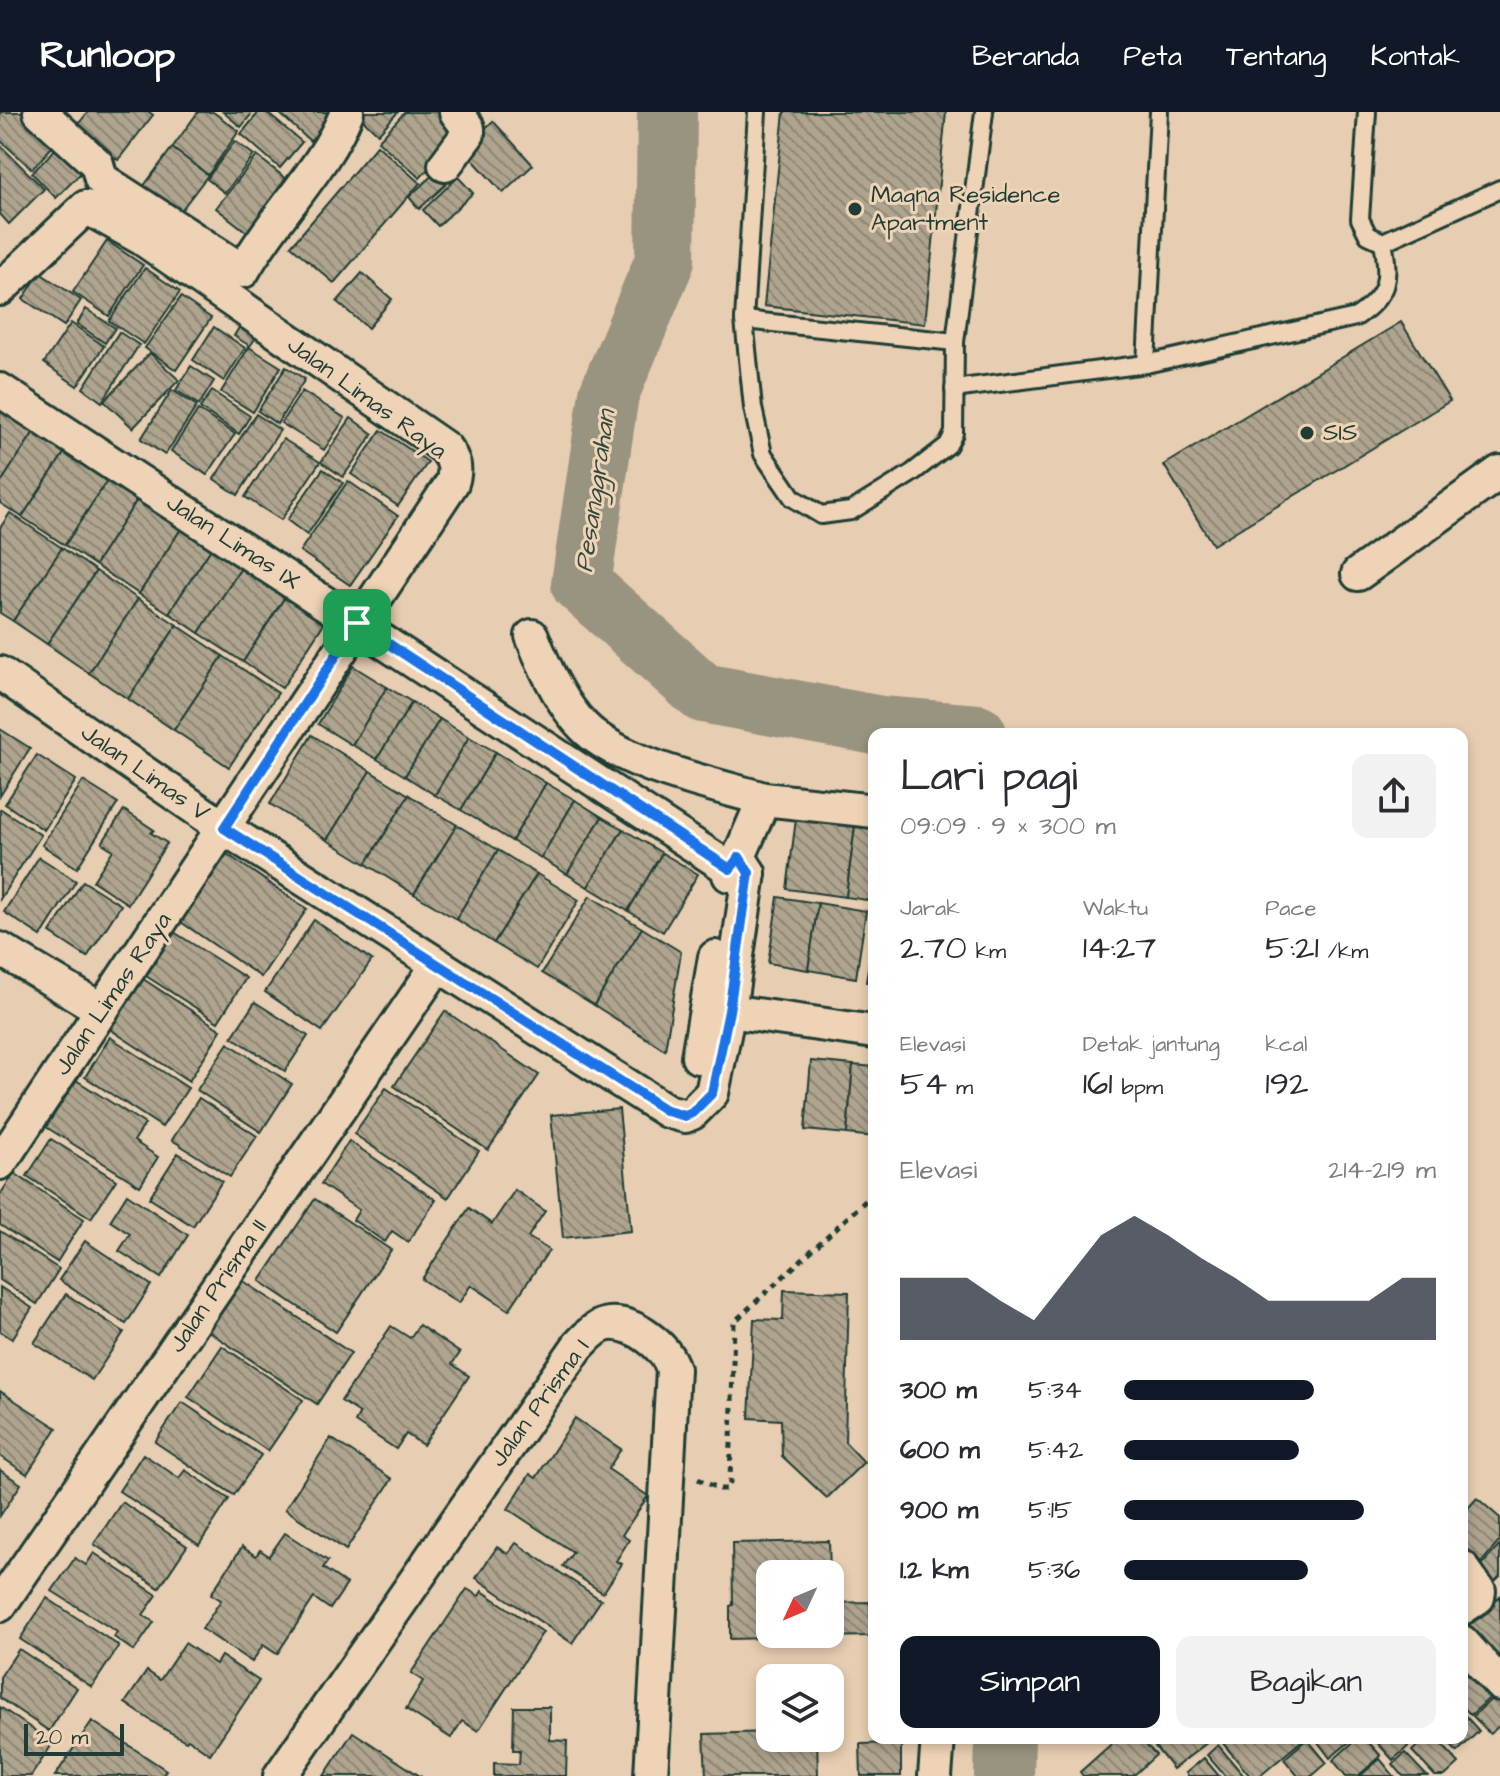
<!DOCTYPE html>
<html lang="id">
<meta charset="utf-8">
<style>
:root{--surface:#fff;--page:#f2f2f3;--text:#2b2b33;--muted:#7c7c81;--accent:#111827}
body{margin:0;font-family:"Architects Daughter",sans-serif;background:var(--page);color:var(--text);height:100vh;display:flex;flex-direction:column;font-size:30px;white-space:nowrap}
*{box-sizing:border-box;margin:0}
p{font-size:26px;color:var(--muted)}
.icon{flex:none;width:44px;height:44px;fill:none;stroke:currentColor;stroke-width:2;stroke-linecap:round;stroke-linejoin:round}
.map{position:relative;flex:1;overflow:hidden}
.side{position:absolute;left:868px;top:616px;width:600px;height:1016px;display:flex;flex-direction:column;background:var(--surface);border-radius:16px;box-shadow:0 4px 12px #0003}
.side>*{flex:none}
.needle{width:52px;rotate:226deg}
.buttons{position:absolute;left:756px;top:1448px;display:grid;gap:16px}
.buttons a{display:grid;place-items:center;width:88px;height:88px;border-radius:16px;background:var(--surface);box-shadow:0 4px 12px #0003;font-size:40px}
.scale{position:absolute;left:24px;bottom:20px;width:100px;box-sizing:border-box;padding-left:8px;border:4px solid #1f3d34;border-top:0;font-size:22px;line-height:28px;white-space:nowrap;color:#1f3d34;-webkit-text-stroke:6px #efd3b6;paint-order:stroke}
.pin{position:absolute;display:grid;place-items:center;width:68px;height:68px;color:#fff;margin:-34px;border-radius:16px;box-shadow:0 4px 12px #0006}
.round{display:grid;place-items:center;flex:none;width:84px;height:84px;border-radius:16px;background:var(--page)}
.headline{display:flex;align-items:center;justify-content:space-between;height:136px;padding:0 32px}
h1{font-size:44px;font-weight:600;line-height:60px}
.metrics{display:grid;grid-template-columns:repeat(3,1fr);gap:12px;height:136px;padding:8px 32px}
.metrics div{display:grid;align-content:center}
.metrics b{font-size:34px;font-weight:600}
.metrics small{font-size:22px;font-weight:400}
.metrics p{font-size:22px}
.chart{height:224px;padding:16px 32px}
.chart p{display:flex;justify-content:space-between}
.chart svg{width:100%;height:144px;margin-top:8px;fill:var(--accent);opacity:.7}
.button{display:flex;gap:16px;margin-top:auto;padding:16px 32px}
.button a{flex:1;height:92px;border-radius:16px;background:var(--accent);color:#fff;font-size:32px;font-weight:600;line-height:92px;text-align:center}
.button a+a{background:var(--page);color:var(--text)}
ul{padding:0 32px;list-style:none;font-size:26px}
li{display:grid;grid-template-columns:128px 96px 1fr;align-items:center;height:60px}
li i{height:20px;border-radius:10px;background:var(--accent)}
header{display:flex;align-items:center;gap:48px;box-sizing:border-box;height:112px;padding:0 40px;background:var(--accent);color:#fff}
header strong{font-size:38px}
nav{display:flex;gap:44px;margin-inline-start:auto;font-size:28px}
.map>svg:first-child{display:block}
</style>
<header>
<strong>Runloop</strong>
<nav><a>Beranda</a><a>Peta</a><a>Tentang</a><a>Kontak</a></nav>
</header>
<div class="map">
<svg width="1500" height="1664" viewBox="0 0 1500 1664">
<defs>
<pattern id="building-back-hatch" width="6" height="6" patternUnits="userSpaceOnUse" patternTransform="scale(2)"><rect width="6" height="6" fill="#afa48e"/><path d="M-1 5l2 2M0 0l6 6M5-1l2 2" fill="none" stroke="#8e8775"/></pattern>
</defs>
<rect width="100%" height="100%" fill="#e7cdb1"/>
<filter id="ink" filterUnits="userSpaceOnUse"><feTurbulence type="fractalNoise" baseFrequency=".0125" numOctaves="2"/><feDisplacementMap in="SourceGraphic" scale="16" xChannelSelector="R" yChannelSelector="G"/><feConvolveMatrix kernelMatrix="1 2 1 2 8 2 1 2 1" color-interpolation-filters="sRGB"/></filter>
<g filter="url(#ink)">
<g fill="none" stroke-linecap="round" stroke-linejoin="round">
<g stroke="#98947f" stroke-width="60">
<path d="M667 0 665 148 609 282 581 472 703 581 881 614 977 622"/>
<path d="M1004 1664 1005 1626"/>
</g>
</g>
<g fill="url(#building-back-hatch)" stroke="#1f3d34" stroke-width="2" fill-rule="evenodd">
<path d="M0 0H34L61 25 32 57 0 28Z"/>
<path d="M88 0H149L153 3 118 48 76 15Z"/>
<path d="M198 0H213L239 19 208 63 172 36Z"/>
<path d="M223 0H253L241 15Z"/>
<path d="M259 0H266L302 30 280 56 241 22Z"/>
<path d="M278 0H329L334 5 310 29Z"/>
<path d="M355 0H398L378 22Z"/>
<path d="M405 0H446L464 16 420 66 378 29Z"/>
<path d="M784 0H946L925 212 764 194Z"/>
<path d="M493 9 533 53 503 81 463 37Z"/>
<path d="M67 25 92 50 56 86 32 61Z"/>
<path d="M235 29 254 43 225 81 207 67Z"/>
<path d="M0 33 44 77 9 112 0 102Z"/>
<path d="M377 33 420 71 334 171 291 134Z"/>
<path d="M172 36 208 63 179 101 143 75Z"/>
<path d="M257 44 293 72 252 124 216 96Z"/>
<path d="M443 53 454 65 419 97 409 85Z"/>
<path d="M458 65 473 81 438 114 423 98Z"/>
<path d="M107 129 143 153 109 204 73 180Z"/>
<path d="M145 156 180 180 144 232 109 209Z"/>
<path d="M40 161 81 188 64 214 23 187Z"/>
<path d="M362 161 392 187 368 216 337 190Z"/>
<path d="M181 185 211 206 176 258 145 236Z"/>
<path d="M86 197 115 216 105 231 77 212Z"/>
<path d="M243 209 260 220 250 234 234 224Z"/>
<path d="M1401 210 1450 289 1213 433 1164 353Z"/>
<path d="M71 211 104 234 77 274 44 251Z"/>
<path d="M214 215 245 236 224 269 193 248Z"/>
<path d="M119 220 139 233 102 290 83 276Z"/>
<path d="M249 235 281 255 253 300 221 280Z"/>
<path d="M150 241 179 268 133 316 104 289Z"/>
<path d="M191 254 214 269 199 293 176 278Z"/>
<path d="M286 255 305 267 277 312 258 299Z"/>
<path d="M172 278 197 294 165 343 141 327Z"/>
<path d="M212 279 250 304 239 322 200 296Z"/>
<path d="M302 279 345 306 324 338 281 311Z"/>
<path d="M0 298 34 320 0 372Z"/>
<path d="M198 298 235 322 207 363 171 339Z"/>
<path d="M256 302 280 318 238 383 214 367Z"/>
<path d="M351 306 373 322 343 365 321 350Z"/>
<path d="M381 318 428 350 398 394 351 362Z"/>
<path d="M34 320 65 340 22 405 0 391V372Z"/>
<path d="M283 327 320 350 281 408 245 385Z"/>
<path d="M65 340 107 369 65 433 22 405Z"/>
<path d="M323 357 343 371 307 423 287 408Z"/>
<path d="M107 369 137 388 95 453 65 433Z"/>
<path d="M348 369 398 404 350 473 300 439Z"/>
<path d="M137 388 181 417 139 482 95 453Z"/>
<path d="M10 401 62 436 13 509 0 501V416Z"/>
<path d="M181 417 211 437 169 501 139 482Z"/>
<path d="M62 436 96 459 47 532 13 509Z"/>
<path d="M211 437 241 456 199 521 169 501Z"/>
<path d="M241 456 285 485 243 550 199 521Z"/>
<path d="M96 459 138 487 89 561 47 532Z"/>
<path d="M285 485 324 511 282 576 243 550Z"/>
<path d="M138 487 177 513 128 587 89 561Z"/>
<path d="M177 513 223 544 174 618 128 587Z"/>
<path d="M223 544 278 581 229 655 174 618Z"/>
<path d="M353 554 387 575 352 633 318 612Z"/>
<path d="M387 575 412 590 377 647 352 633Z"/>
<path d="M412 590 440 607 405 664 377 647Z"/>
<path d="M440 607 469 625 435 683 405 664Z"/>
<path d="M0 617 30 636 0 684Z"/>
<path d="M312 623 370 659 327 728 270 692Z"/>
<path d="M469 625 496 640 461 698 435 683Z"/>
<path d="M496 640 546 671 512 729 461 698Z"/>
<path d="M37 643 76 668 44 718 5 692Z"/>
<path d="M370 659 409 683 366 752 327 728Z"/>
<path d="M83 669 118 691 77 756 42 733Z"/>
<path d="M546 671 575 688 541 746 512 729Z"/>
<path d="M409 683 457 713 414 782 366 752Z"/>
<path d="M575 688 602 705 567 762 541 746Z"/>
<path d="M1 697 41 723 0 787V698Z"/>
<path d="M124 698 154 718 151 721 167 731 128 792 93 769 113 738 102 731Z"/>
<path d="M602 705 623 717 588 775 567 762Z"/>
<path d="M796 707 855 714 846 785 787 777Z"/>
<path d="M457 713 498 738 456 807 414 782Z"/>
<path d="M855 714 874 717V789L846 785Z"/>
<path d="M623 717 662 741 628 799 588 775Z"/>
<path d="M498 738 537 762 494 831 456 807Z"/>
<path d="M224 740 307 797 261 865 178 808Z"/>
<path d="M662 741 698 762 663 820 628 799Z"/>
<path d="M39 745 76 769 41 824 4 800Z"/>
<path d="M537 762 579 788 537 857 494 831Z"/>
<path d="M83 769 121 793 87 845 50 821Z"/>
<path d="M590 784 642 816 594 893 542 861Z"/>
<path d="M778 785 818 791 808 858 768 851Z"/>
<path d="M818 791 866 799 856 866 808 858Z"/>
<path d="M314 808 372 848 322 919 265 880Z"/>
<path d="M642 816 681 840 665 938 594 893Z"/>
<path d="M874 816V871L866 870Z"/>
<path d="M174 820 246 866 218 910 146 864Z"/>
<path d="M140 865 221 918 189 969 108 916Z"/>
<path d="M255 890 308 924 285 959 232 925Z"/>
<path d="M445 899 539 963 488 1038 394 974Z"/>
<path d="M110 925 188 976 162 1015 85 965Z"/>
<path d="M228 931 292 972 261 1020 197 978Z"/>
<path d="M811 949 853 953 847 1022 805 1018Z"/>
<path d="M853 953 874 955V1025L847 1022Z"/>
<path d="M76 968 145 1012 134 1029 158 1045 140 1074 46 1015Z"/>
<path d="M386 976 479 1039 448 1086 354 1022Z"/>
<path d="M199 986 257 1024 230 1065 172 1028Z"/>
<path d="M619 997 631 1119 563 1126 551 1003Z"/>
<path d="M51 1027 116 1068 91 1106 27 1064Z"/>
<path d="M349 1029 436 1088 408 1130 392 1119 385 1130 353 1108 359 1098 321 1072Z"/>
<path d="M178 1041 222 1069 193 1114 149 1086Z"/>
<path d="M14 1061 84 1107 57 1150 0 1113V1083Z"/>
<path d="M515 1078 545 1099 528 1125 549 1138 509 1198 471 1173 459 1191 422 1167 469 1096 492 1112Z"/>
<path d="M127 1082 188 1123 161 1166 119 1139 130 1122 110 1109Z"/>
<path d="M315 1087 391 1138 336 1220 260 1169Z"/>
<path d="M0 1119 59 1157 37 1192 0 1168Z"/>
<path d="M85 1129 151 1173 126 1212 59 1168Z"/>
<path d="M242 1168 351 1241 317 1292 208 1219Z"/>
<path d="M0 1175 32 1196 12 1227 0 1219Z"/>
<path d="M784 1178 849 1180 845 1330 864 1350 827 1386 782 1344 781 1308 749 1306 754 1207 783 1208Z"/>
<path d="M66 1182 124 1220 92 1268 34 1231Z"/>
<path d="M419 1213 460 1241 452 1252 469 1264 423 1333 406 1322 396 1337 355 1310 360 1301 341 1289 391 1214 410 1226Z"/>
<path d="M222 1234 303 1288 268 1339 188 1285Z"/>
<path d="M0 1279 57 1316 27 1362 0 1344Z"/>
<path d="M182 1290 261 1343 234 1383 155 1330Z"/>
<path d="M575 1306 621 1337 608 1357 648 1384 622 1423 629 1428 616 1449 622 1452 603 1481 563 1454 573 1440 508 1397 530 1362 536 1366Z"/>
<path d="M331 1326 392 1367 346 1438 285 1397Z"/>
<path d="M143 1342 179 1366 185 1358 229 1387 199 1433 119 1379Z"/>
<path d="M0 1358 21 1372 0 1404Z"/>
<path d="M1477 1386 1500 1406V1429L1481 1451 1462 1436V1403Z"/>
<path d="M122 1390 187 1434 159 1476 94 1432Z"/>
<path d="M285 1421 328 1449 323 1456 347 1472 330 1497 314 1486 277 1542 263 1533 252 1550 202 1517 221 1488 211 1482 242 1435 256 1444 260 1438 269 1444Z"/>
<path d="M829 1429 831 1491 870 1490V1524L730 1527V1494L733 1493 732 1431ZM770 1462H830V1522H770Z"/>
<path d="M516 1431 601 1488 572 1531 476 1466 497 1435 508 1442Z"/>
<path d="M1500 1433V1464L1495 1469 1480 1455Z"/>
<path d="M94 1441 157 1483 143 1503 154 1510 134 1539 114 1525 117 1520 52 1479 75 1446 86 1453Z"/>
<path d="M467 1477 479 1484 482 1479 543 1520 478 1619 462 1609 451 1626 406 1597 423 1569 411 1561Z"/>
<path d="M1500 1484V1561L1462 1518Z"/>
<path d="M47 1486 119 1534 92 1575 20 1527Z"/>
<path d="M185 1531 216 1552 221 1544 259 1569 210 1642 188 1627 186 1629 159 1614 125 1591 147 1559 160 1568Z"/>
<path d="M19 1537 77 1576 49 1619 0 1586V1565Z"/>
<path d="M1472 1548 1499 1577 1471 1603 1462 1594V1558Z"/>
<path d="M1498 1581 1500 1583V1613L1490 1622 1473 1604Z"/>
<path d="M0 1595 53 1631 31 1664H0Z"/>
<path d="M514 1595H550V1628L567 1629 566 1664H494V1651L519 1652 520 1638H513Z"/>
<path d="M1462 1600 1479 1619 1457 1640 1444 1626H1462Z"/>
<path d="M92 1609 166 1658 162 1664H55Z"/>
<path d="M353 1620 420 1664H324Z"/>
<path d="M770 1620V1626H817L818 1664H706L704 1622Z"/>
<path d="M1118 1626H1140L1156 1643 1133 1664H1083L1080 1660Z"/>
<path d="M1148 1626H1213L1173 1657Z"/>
<path d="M1225 1626H1305L1260 1664H1250L1221 1629Z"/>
<path d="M1315 1626H1354L1330 1646Z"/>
<path d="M1358 1626H1365L1381 1644 1358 1664H1346L1333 1648Z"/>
<path d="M1373 1626H1405L1411 1632 1393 1648Z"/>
<path d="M1426 1626H1436L1459 1651 1445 1664H1435L1412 1639Z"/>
<path d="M1307 1627 1327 1651 1312 1664H1298L1284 1647Z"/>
<path d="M901 1631V1664H861L860 1632Z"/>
<path d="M1218 1633 1244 1664H1225L1207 1643Z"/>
<path d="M1405 1641 1427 1664H1403L1393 1652Z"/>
<path d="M1204 1646 1219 1664H1188L1186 1661Z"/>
<path d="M1380 1647 1394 1664H1360Z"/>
</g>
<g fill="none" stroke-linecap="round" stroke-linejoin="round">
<g stroke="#1f3d34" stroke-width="22">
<g id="lane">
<path d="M757 0 744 208 753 296 763 342 793 386 821 403 851 399 912 361 948 333 954 321 955 230 984 0"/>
<path d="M1367 0 1360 107 1368 123 1383 130 1500 77"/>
<path d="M744 208 955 230"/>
<path d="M1146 252 1159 0"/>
<path d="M954 277 1146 252 1356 205C1389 183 1390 167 1383 130"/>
</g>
</g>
<g stroke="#1f3d34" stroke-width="38">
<g id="street">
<path d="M40 0 97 52 101 67 243 159C273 105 325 56 347 0"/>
<path d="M445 53 468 22V16L456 0"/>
<path d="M0 177 86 95 143 127 445 336C454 348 457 356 452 371L0 1051"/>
<path d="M0 278 730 757 749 761"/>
<path d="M1358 462 1500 360"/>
<path d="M532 524C544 555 560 590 583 614 620 653 713 672 764 687"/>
<path d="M0 561 224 716 667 999 685 1004 692 1001 712 981 729 899 749 761 739 745"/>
<path d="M729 763 730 757 739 745 764 687 874 699"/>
<path d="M0 837 102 898"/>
<path d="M729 899 874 920"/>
<path d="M698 945 715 845"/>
<path d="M1462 1455 1479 1479 1478 1485 1462 1496"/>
<path d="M0 1493 437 854"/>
<path d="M1462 1530 1500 1572"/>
<path d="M280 1664 578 1234C587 1225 596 1213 609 1212 634 1210 666 1234 673 1257L651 1664"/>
<path d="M935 1664 938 1626"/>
</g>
</g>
<path stroke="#1f3d34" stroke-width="5" stroke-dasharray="6 6" stroke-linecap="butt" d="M698 1367 720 1377H727L730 1371 734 1210 874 1081"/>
<use href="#lane" stroke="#efd3b6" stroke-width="16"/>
<use href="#street" stroke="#efd3b6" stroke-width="32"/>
</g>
</g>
<g fill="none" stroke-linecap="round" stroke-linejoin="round" filter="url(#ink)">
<g stroke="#fff" stroke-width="16">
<path id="route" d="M357 511 730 757 739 745 749 761 729 899 712 981 692 1001 685 1004 667 999 224 716Z"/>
</g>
<use href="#route" stroke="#1a73e8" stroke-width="10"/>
</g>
<g fill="#1f3d34" stroke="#efd3b6" stroke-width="3">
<circle cx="855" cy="97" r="8"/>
<circle cx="1307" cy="321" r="8"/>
</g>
<g text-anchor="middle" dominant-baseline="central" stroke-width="6" stroke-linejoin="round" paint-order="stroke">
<g font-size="24" fill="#1f3d34" stroke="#efd3b6" text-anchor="start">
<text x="871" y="83">Maqna Residence<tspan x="871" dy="28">Apartment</tspan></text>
<text x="1323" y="321">SIS</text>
</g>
<g font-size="24" fill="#1f3d34" stroke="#efd3b6">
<text transform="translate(367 286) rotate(36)">Jalan Limas Raya</text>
<text transform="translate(233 430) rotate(33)">Jalan Limas IX</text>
<text transform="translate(145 661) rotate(35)">Jalan Limas V</text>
<text transform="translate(113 882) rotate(-56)">Jalan Limas Raya</text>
<text transform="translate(218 1174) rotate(-56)">Jalan Prisma II</text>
<text transform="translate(540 1291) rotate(-54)">Jalan Prisma I</text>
</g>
<g font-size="26" font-style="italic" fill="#314a3f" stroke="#efd3b6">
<text transform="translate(595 379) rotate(-82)">Pesanggrahan</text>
</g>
</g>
</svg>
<div class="buttons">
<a><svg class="needle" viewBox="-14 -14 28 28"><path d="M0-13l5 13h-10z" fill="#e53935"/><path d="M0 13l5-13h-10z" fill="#7c7c81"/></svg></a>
<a><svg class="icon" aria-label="layers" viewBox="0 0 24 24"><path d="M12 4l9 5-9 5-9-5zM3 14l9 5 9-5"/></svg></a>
</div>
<div class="scale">20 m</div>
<div class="pin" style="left:357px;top:511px;background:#1e9e55"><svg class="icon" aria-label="arrive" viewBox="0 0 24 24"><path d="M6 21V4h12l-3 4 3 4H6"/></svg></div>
<section class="side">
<div class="headline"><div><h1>Lari pagi</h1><p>09:09 · 9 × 300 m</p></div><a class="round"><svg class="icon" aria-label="share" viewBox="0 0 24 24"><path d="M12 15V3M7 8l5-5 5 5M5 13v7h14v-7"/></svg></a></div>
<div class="metrics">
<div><p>Jarak</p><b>2.70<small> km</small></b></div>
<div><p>Waktu</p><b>14:27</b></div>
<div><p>Pace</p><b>5:21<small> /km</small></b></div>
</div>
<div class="metrics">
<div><p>Elevasi</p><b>54<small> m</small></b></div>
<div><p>Detak jantung</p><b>161<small> bpm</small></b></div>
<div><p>kcal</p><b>192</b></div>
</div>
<div class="chart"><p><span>Elevasi</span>214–219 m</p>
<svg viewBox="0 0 160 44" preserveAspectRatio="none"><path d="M0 44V25L10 25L20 25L30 32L40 38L50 25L60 12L70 6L80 12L90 19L100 25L110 32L120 32L130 32L140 32L150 25L160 25V44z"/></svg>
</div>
<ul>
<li><b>300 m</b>5:34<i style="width:61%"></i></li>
<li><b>600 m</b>5:42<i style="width:56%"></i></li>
<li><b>900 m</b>5:15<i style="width:77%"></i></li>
<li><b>1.2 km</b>5:36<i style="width:59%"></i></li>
</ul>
<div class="button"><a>Simpan</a><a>Bagikan</a></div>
</section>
</div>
